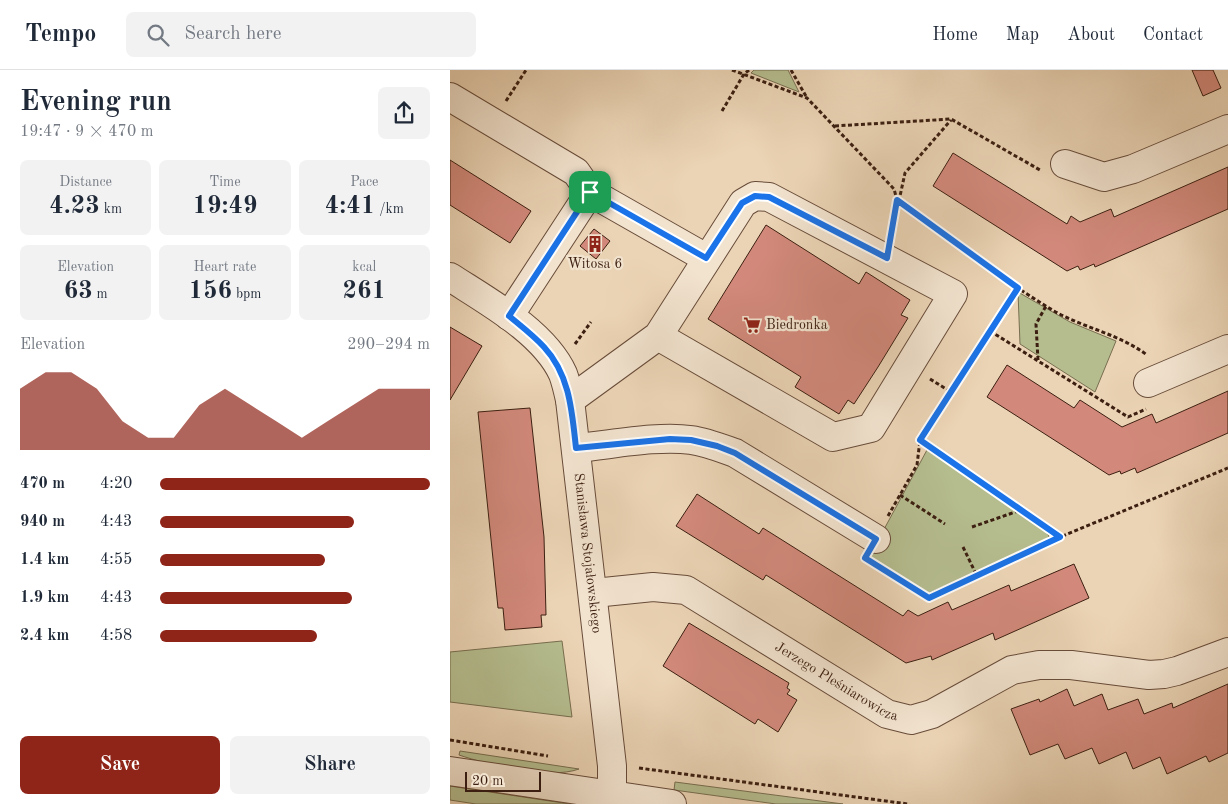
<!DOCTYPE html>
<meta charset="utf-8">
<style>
:root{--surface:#fff;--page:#f2f2f3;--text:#1f2937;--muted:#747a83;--line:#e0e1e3;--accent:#8f2418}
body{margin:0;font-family:"Old Standard TT",serif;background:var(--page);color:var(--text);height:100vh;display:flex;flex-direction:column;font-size:19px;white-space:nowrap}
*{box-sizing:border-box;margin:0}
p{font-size:16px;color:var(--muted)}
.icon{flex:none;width:28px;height:28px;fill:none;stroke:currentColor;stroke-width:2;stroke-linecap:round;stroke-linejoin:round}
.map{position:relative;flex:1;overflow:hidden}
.panel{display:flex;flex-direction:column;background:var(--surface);width:450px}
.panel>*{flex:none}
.scale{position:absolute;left:15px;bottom:12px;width:76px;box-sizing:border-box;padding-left:5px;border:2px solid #3c1f11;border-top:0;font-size:14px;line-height:18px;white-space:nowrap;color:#3c1f11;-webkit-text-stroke:4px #f2e3cf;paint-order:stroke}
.pin{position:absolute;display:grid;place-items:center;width:42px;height:42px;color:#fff;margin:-21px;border-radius:10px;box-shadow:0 2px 8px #0006}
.round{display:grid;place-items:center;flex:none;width:52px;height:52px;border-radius:8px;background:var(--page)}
.overview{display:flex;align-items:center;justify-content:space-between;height:85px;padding:0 20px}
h1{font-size:28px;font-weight:800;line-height:38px}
.metrics{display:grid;grid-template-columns:repeat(3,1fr);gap:8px;height:85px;padding:5px 20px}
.metrics div{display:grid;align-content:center;border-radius:8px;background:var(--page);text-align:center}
.metrics b{font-size:25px;font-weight:800}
.metrics small{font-size:14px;font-weight:400}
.metrics p{font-size:14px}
.chart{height:140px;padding:10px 20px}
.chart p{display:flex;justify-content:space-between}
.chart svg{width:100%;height:90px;margin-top:5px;fill:var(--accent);opacity:.7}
.primary-button{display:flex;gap:10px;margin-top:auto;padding:10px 20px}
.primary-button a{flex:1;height:58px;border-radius:8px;background:var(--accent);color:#fff;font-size:20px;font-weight:800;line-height:58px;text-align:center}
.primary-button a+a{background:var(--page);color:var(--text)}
ul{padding:0 20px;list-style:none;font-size:16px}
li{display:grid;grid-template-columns:80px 60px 1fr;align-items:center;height:38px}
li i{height:12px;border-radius:6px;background:var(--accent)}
header{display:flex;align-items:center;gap:30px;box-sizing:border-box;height:70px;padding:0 25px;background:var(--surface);border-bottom:1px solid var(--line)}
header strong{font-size:24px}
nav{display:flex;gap:28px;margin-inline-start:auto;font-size:18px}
.search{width:350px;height:45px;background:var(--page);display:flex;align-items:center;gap:12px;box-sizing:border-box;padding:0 18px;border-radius:8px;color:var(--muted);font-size:19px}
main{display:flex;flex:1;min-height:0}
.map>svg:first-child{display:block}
</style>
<header>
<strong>Tempo</strong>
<div class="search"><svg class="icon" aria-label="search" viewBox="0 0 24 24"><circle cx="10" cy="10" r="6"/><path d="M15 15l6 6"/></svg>Search here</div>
<nav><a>Home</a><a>Map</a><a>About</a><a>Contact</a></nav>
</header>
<main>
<section class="panel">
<div class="overview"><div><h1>Evening run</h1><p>19:47 · 9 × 470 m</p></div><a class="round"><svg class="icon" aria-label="share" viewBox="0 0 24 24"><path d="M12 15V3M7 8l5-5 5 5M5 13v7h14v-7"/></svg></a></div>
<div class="metrics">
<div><p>Distance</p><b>4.23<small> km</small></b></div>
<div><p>Time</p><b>19:49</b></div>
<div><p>Pace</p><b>4:41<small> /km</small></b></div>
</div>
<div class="metrics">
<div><p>Elevation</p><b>63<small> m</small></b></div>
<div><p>Heart rate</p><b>156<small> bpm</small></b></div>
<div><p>kcal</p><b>261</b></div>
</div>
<div class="chart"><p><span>Elevation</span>290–294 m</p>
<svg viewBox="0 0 160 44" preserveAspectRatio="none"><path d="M0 44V14L10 6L20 6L30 14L40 30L50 38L60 38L70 22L80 14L90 22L100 30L110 38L120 30L130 22L140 14L150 14L160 14V44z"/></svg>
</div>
<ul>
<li><b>470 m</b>4:20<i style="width:100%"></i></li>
<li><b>940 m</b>4:43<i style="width:72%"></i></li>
<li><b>1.4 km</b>4:55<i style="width:61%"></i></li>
<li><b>1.9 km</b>4:43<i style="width:71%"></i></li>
<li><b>2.4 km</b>4:58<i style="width:58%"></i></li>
</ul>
<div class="primary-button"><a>Save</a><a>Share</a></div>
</section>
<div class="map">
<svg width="778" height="734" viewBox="0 0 778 734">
<rect width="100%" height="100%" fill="#ebd4b5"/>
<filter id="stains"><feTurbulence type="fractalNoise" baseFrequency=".004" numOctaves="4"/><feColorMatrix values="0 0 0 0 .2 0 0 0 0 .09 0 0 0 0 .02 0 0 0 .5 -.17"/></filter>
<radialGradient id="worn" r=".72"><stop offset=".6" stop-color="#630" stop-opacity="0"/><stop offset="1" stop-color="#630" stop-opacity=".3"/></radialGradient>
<g fill="#b5bd8f" stroke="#786e50">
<path d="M304 0H338L349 22 301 3Z"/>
<path d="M568 222 620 252 666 271 645 322 570 274Z"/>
<path d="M477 380 595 460 599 466 596 472 479 523 419 487Z"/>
<path d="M112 571 122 647 0 632V582Z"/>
<path d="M10 681 129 699C99 710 39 695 9 685Z"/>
<path d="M225 712 393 734H326L224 720Z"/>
<path d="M0 716 13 718 120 734H26L0 730Z"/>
</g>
<g fill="#d2897b" stroke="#3c1f11">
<path d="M742 0H763L771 18 753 26Z"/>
<path d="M503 83 617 154 621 146 630 152 661 139 664 147 778 97V139L645 197 644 194 630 200 628 196 617 201 483 116Z"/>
<path d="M0 90 81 141 60 173 0 135Z"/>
<path d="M316 155 409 214 416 202 460 230 451 245 458 248 428 297 404 334 398 330 389 344 345 317 351 307 258 249Z"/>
<path d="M144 159 160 171 146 189 130 176Z"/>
<path d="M0 257 32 276 0 330Z"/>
<path d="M557 295 624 338 630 330 672 357 702 344 706 353 778 321V363L687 403 685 398 671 404 670 401 659 405 537 327Z"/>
<path d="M80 338 94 467 96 545H91L92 557 55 560 53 538H48L28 342Z"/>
<path d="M247 424 309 464 313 458 453 546 458 540 468 546 498 532 502 540 559 515 561 521 624 494 639 528 545 570 543 563 482 590 481 586 456 593 316 505 313 510 226 456Z"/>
<path d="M239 553 339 613 337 618 340 620 337 624 347 630 328 662 308 649 305 654 213 596Z"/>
<path d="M778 614V683L759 692 756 686 717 704 710 687 683 699 676 682 649 694 642 678 615 689 608 674 580 685 561 639 589 629 590 632 617 619 624 636 652 624 658 640 688 629 694 644 722 633 723 638Z"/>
</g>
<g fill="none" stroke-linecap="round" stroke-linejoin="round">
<g stroke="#684c3a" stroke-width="30">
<g id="minor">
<path d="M0 27 126 102 140 122 59 246"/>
<path d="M615 94 654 107 683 99 778 59"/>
<path d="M140 122 256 188"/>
<path id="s1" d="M0 207C37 231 94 262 113 304 116 312 118 321 120 330L162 696V734"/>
<path d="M698 313 778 279"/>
<path d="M120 330 208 266 293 133 305 126 319 127 503 224 421 358 383 367 208 266"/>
<path d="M126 378C160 375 208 365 241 370 256 372 271 378 285 383L426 469"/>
<path id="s2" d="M144 523 203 517 236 520 437 644 461 650 482 644 562 600 589 595H621L699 605 714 604 727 601 778 582"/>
<path d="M0 701 222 734"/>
</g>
</g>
<g stroke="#3c1f11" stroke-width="3" stroke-dasharray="4 2.5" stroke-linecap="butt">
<path d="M282 0 357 28 444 119 447 130C499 168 549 208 604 241 634 258 669 264 697 285"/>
<path d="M341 0 357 28"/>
<path d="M56 31 76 0"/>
<path d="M272 41 294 4 299 0"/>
<path d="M385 56 501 49 590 100"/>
<path d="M442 163 455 103 501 50"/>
<path d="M540 261 678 347 696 339"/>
<path d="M125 274 141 252"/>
<path d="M588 290 586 254 596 236"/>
<path d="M480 309 501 322"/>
<path d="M470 370 610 467"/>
<path d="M450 425 495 454"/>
<path d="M438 446 467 395 470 370 568 218"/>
<path d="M522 457 571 440"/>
<path d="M513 477 527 506"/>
<path d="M427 496 479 528 610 467 778 398"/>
<path d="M0 670 98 686"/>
<path d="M189 698 458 734"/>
</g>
<use href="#minor" stroke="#f2e3cf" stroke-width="28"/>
</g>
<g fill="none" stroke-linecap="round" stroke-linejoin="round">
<g stroke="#fff" stroke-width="10">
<path id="route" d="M140 122 256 188 292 133 305 126 319 127 437 188 447 130 568 218 470 370 610 467 479 528 415 488 426 469 285 383 267 376 241 370 220 369 126 378C122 342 120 305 94 277 84 266 71 256 59 246Z"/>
</g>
<use href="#route" stroke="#1a73e8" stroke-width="6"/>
</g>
<defs>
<g id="building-bare" transform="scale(1.35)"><path d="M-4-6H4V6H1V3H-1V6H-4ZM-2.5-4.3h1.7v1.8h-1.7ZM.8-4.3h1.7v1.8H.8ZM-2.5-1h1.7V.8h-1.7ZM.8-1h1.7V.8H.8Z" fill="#8f2418" stroke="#f2e3cf" stroke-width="2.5" paint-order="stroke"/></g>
<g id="supermarket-bare" transform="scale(1.35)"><path d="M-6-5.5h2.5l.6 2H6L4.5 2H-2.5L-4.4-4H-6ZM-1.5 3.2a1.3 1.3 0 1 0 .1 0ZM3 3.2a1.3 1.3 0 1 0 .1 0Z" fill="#8f2418" stroke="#f2e3cf" stroke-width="2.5" paint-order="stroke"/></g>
</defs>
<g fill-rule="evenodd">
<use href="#building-bare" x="145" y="174"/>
<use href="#supermarket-bare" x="302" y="255"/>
</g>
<g text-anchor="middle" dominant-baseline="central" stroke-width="4.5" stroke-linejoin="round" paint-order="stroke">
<g font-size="14" fill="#3c1f11" stroke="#f2e3cf">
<text x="145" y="194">Witosa 6</text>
<text x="316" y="255" text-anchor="start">Biedronka</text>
</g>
<g font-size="14" fill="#3c1f11" stroke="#f2e3cf">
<text stroke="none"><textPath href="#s1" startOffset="332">Stanisława Stojałowskiego</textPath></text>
<text stroke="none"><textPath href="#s2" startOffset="269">Jerzego Pleśniarowicza</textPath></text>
</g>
</g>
<rect width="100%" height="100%" filter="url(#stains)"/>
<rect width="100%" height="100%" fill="url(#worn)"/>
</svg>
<div class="scale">20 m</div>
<div class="pin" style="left:140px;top:122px;background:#1e9e55"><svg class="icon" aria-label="arrive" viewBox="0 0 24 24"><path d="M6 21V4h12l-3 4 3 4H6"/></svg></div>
</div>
</main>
